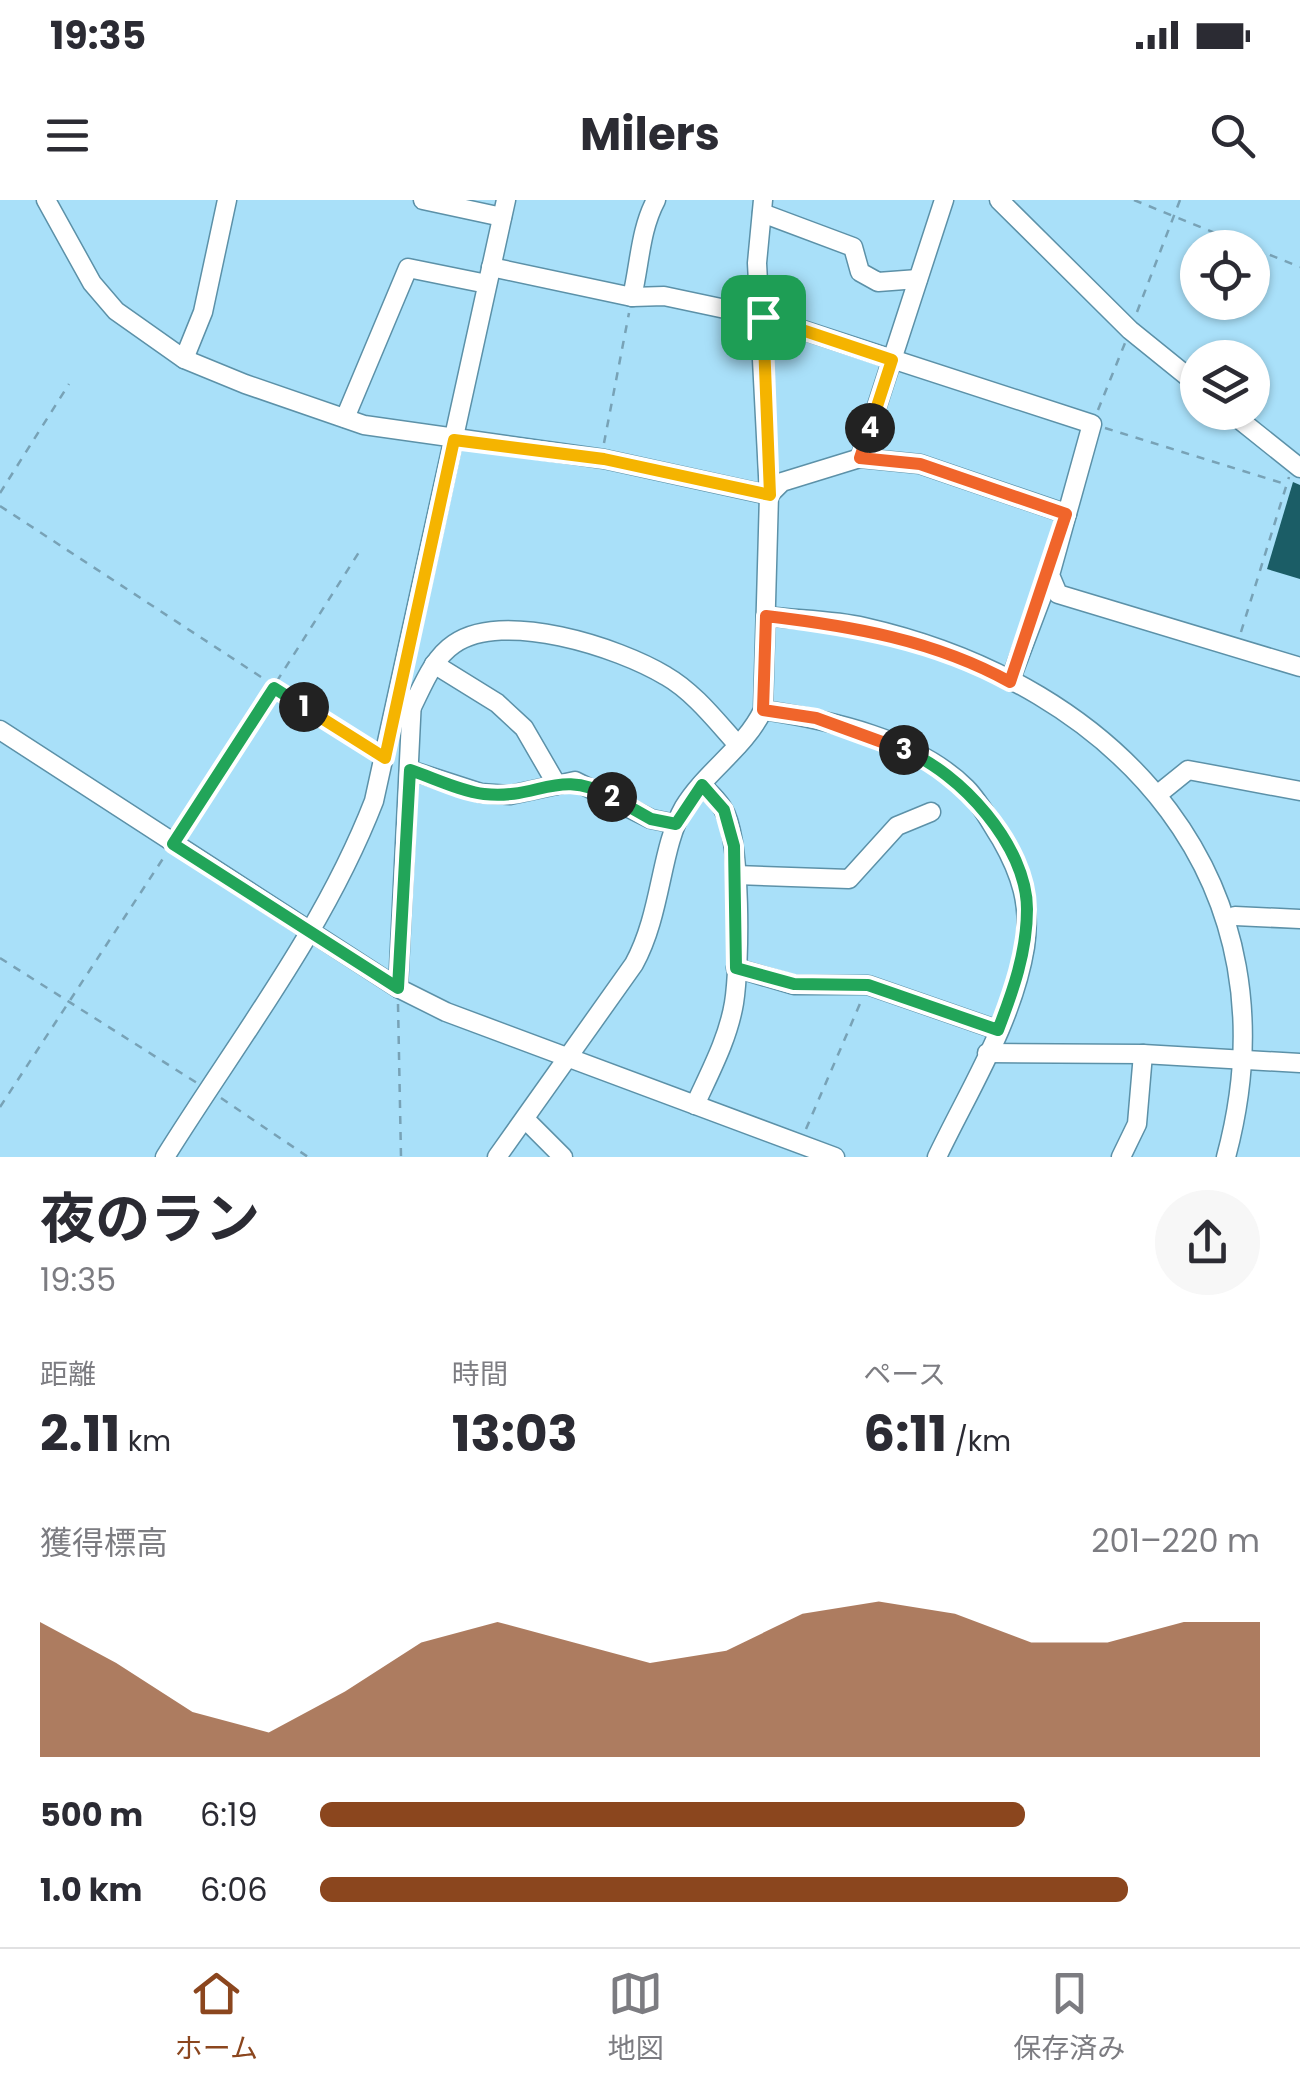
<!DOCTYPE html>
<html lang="ja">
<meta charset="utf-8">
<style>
:root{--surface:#fff;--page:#f7f7f7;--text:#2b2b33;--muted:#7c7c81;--line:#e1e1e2;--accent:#8b461e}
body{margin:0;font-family:Poppins,"Noto Sans JP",sans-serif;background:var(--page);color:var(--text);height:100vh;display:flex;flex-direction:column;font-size:38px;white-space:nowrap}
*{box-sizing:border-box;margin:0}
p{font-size:32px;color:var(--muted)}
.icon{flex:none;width:55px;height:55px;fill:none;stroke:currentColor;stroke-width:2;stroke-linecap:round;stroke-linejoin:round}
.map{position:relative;height:957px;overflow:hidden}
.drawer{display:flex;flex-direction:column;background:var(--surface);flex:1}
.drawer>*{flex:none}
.tools{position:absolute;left:1180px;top:30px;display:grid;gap:20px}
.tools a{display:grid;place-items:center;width:90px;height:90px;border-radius:50%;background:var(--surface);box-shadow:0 2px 8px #0004;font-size:50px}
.pin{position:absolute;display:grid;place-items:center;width:85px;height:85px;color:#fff;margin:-42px;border-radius:20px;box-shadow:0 5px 15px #0006}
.km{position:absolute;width:50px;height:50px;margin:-25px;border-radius:50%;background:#222;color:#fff;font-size:28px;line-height:50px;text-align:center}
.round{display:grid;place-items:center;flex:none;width:105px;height:105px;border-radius:52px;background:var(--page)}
.overview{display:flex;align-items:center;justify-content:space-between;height:170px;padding:0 40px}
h1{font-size:55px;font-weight:700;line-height:75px}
.metrics{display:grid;grid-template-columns:repeat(3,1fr);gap:15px;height:170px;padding:10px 40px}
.metrics div{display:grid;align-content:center}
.metrics b{font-size:50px;font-weight:700}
.metrics small{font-size:28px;font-weight:400}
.metrics p{font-size:28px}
.chart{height:280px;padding:20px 40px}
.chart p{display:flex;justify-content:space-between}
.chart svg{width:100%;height:180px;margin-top:10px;fill:var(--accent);opacity:.7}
ul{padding:0 40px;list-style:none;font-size:32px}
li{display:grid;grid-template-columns:160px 120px 1fr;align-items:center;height:75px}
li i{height:25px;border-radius:12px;background:var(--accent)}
.status{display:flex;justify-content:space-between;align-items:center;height:70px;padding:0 50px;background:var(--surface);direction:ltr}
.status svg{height:28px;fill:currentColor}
header{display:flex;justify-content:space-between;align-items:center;height:130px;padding:0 40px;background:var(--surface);font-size:45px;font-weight:700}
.tab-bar{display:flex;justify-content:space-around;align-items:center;height:140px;border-top:2px solid var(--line);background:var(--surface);font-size:28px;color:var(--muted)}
.tab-bar a{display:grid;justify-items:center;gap:5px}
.tab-bar .active{color:var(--accent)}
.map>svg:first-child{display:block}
</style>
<div class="status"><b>19:35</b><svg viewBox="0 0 49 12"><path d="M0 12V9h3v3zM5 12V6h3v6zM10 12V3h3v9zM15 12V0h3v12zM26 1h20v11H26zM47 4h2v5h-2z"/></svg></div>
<header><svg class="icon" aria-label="menu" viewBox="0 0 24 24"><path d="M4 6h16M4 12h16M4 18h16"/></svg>Milers<svg class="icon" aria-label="search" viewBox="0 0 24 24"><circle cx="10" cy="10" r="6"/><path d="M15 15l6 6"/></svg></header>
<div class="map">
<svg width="1300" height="957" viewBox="0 0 1300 957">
<rect width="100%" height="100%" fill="#a9e0f9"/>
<path fill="#1b5d66" d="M1293 282 1300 285V379L1267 369Z"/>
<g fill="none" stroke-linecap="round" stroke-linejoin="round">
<g stroke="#5c91a8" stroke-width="21">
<g id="minor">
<path d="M46 0 92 83 116 111 184 159 245 184 364 225 604 259 769 295"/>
<path d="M423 0 502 17"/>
<path d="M999 0 1130 130 1198 185"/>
<path d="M762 13 853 47 860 72 878 82 918 79"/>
<path d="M491 67 632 97 664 96 763 117 1092 224 1050 375 1058 394 1300 467"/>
<path d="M632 97C640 63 640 30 656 0"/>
<path d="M184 159 203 112 227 0"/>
<path d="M1230 212 1300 268"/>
<path d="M345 218 408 68 487 84"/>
<path d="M860 258 944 0"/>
<path d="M769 295 782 282 860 258 920 264 1067 314"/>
<path d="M766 416C798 420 833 420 864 427 1120 485 1300 682 1226 957"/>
<path d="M434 464 497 503 524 528 557 585"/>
<path d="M1010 481 1050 375"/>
<path d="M412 507C423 485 433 458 454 444 503 410 618 447 666 476 694 492 717 522 738 545"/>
<path d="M763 510C830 520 917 539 966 588 980 602 990 622 1001 639 1021 674 1031 705 1025 747 1013 821 969 890 937 957"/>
<path d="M0 530 398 788 446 812 835 957"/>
<path d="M410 570 481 593 510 595 575 581 651 619 676 624"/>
<path d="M1162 591 1188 570 1300 591"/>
<path d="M736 675 849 679 897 626 931 612"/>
<path d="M1235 716 1300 719"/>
<path d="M736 768 794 785H868L998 830"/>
<path d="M398 788 412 499"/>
<path d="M987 853 1143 854 1300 863"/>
<path d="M695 905C710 872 728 839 734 803 740 766 742 638 723 609 718 600 709 593 703 585"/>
<path d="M525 919 563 957"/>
<path d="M165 957C238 840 324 730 374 601L506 0"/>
<path d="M497 957 634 764C662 713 660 649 684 607 706 571 745 548 763 510L769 295 757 63 763 0"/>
<path d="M1121 957 1137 924 1143 854"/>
</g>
</g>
<g stroke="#78a2b6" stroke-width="2.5" stroke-dasharray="8 8" stroke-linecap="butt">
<path d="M1134 0 1252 48"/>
<path d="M1255 49 1300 67"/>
<path d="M1137 112 1180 0"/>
<path d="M1098 210 1125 143"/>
<path d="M1105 228 1285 284"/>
<path d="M604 243 629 113"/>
<path d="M0 293 69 184"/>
<path d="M0 306 371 549"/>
<path d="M1241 432 1289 277"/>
<path d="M182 630 361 349"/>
<path d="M0 758 197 883"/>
<path d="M398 804 401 957"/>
<path d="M221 898 308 957"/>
<path d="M0 907 166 654"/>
<path d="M806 929 862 799"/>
</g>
<use href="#minor" stroke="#fff" stroke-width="18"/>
</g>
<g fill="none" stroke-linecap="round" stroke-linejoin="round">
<g stroke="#fff" stroke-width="20">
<path id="split-1" d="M304 507 385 558 454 240 604 259 770 295 763 117"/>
</g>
<g stroke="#fff" stroke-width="20">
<path id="split-2" d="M304 507 274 488 173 644 398 788 410 570C434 578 460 591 484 594 540 600 557 567 612 597"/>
</g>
<g stroke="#fff" stroke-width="20">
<path id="split-3" d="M612 597 651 619 676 624 702 585 724 610 734 646 736 768 794 784 868 785 998 830C1013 791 1027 752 1027 709 1027 646 960 572 904 550"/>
</g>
<g stroke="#fff" stroke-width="20">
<path id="split-4" d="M870 228 860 258 920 264 1066 314 1010 482C934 440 851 426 766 416L763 510 816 518 904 550"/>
</g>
<g stroke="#fff" stroke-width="20">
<path id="split-5" d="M763 117 892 160 870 228"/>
</g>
<use href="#split-1" stroke="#f5b400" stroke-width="12"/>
<use href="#split-2" stroke="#22a559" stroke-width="12"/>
<use href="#split-3" stroke="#22a559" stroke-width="12"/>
<use href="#split-4" stroke="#f0652b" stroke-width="12"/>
<use href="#split-5" stroke="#f5b400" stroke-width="12"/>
</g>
</svg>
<div class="tools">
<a><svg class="icon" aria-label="locate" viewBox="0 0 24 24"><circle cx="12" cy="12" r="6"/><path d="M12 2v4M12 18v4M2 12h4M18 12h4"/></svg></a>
<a><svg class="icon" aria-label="layers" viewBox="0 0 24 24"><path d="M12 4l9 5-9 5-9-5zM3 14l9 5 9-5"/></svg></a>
</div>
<div class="pin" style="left:763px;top:117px;background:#1e9e55"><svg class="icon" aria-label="arrive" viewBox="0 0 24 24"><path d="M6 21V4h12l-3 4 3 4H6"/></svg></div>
<b class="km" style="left:304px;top:507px">1</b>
<b class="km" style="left:612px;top:597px">2</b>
<b class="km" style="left:904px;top:550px">3</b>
<b class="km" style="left:870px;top:228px">4</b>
</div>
<section class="drawer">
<div class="overview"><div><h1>夜のラン</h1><p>19:35</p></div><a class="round"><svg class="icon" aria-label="share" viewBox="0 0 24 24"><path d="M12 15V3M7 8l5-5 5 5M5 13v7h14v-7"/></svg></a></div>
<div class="metrics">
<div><p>距離</p><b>2.11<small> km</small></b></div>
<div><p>時間</p><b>13:03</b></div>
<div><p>ペース</p><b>6:11<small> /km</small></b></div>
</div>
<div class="chart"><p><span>獲得標高</span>201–220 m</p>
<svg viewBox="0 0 160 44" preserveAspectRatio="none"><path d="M0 44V11L10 21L20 33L30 38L40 28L50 16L60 11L70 16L80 21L90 18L100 9L110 6L120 9L130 16L140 16L150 11L160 11V44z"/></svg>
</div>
<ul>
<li><b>500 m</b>6:19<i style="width:75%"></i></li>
<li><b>1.0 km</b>6:06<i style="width:86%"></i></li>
</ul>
</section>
<nav class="tab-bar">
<a class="active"><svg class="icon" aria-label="home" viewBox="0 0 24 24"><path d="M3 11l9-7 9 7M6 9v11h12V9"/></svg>ホーム</a>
<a><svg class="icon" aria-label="map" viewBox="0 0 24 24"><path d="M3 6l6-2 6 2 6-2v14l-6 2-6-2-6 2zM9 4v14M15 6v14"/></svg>地図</a>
<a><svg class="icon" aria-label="saved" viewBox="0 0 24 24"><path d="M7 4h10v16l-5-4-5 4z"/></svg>保存済み</a>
</nav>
